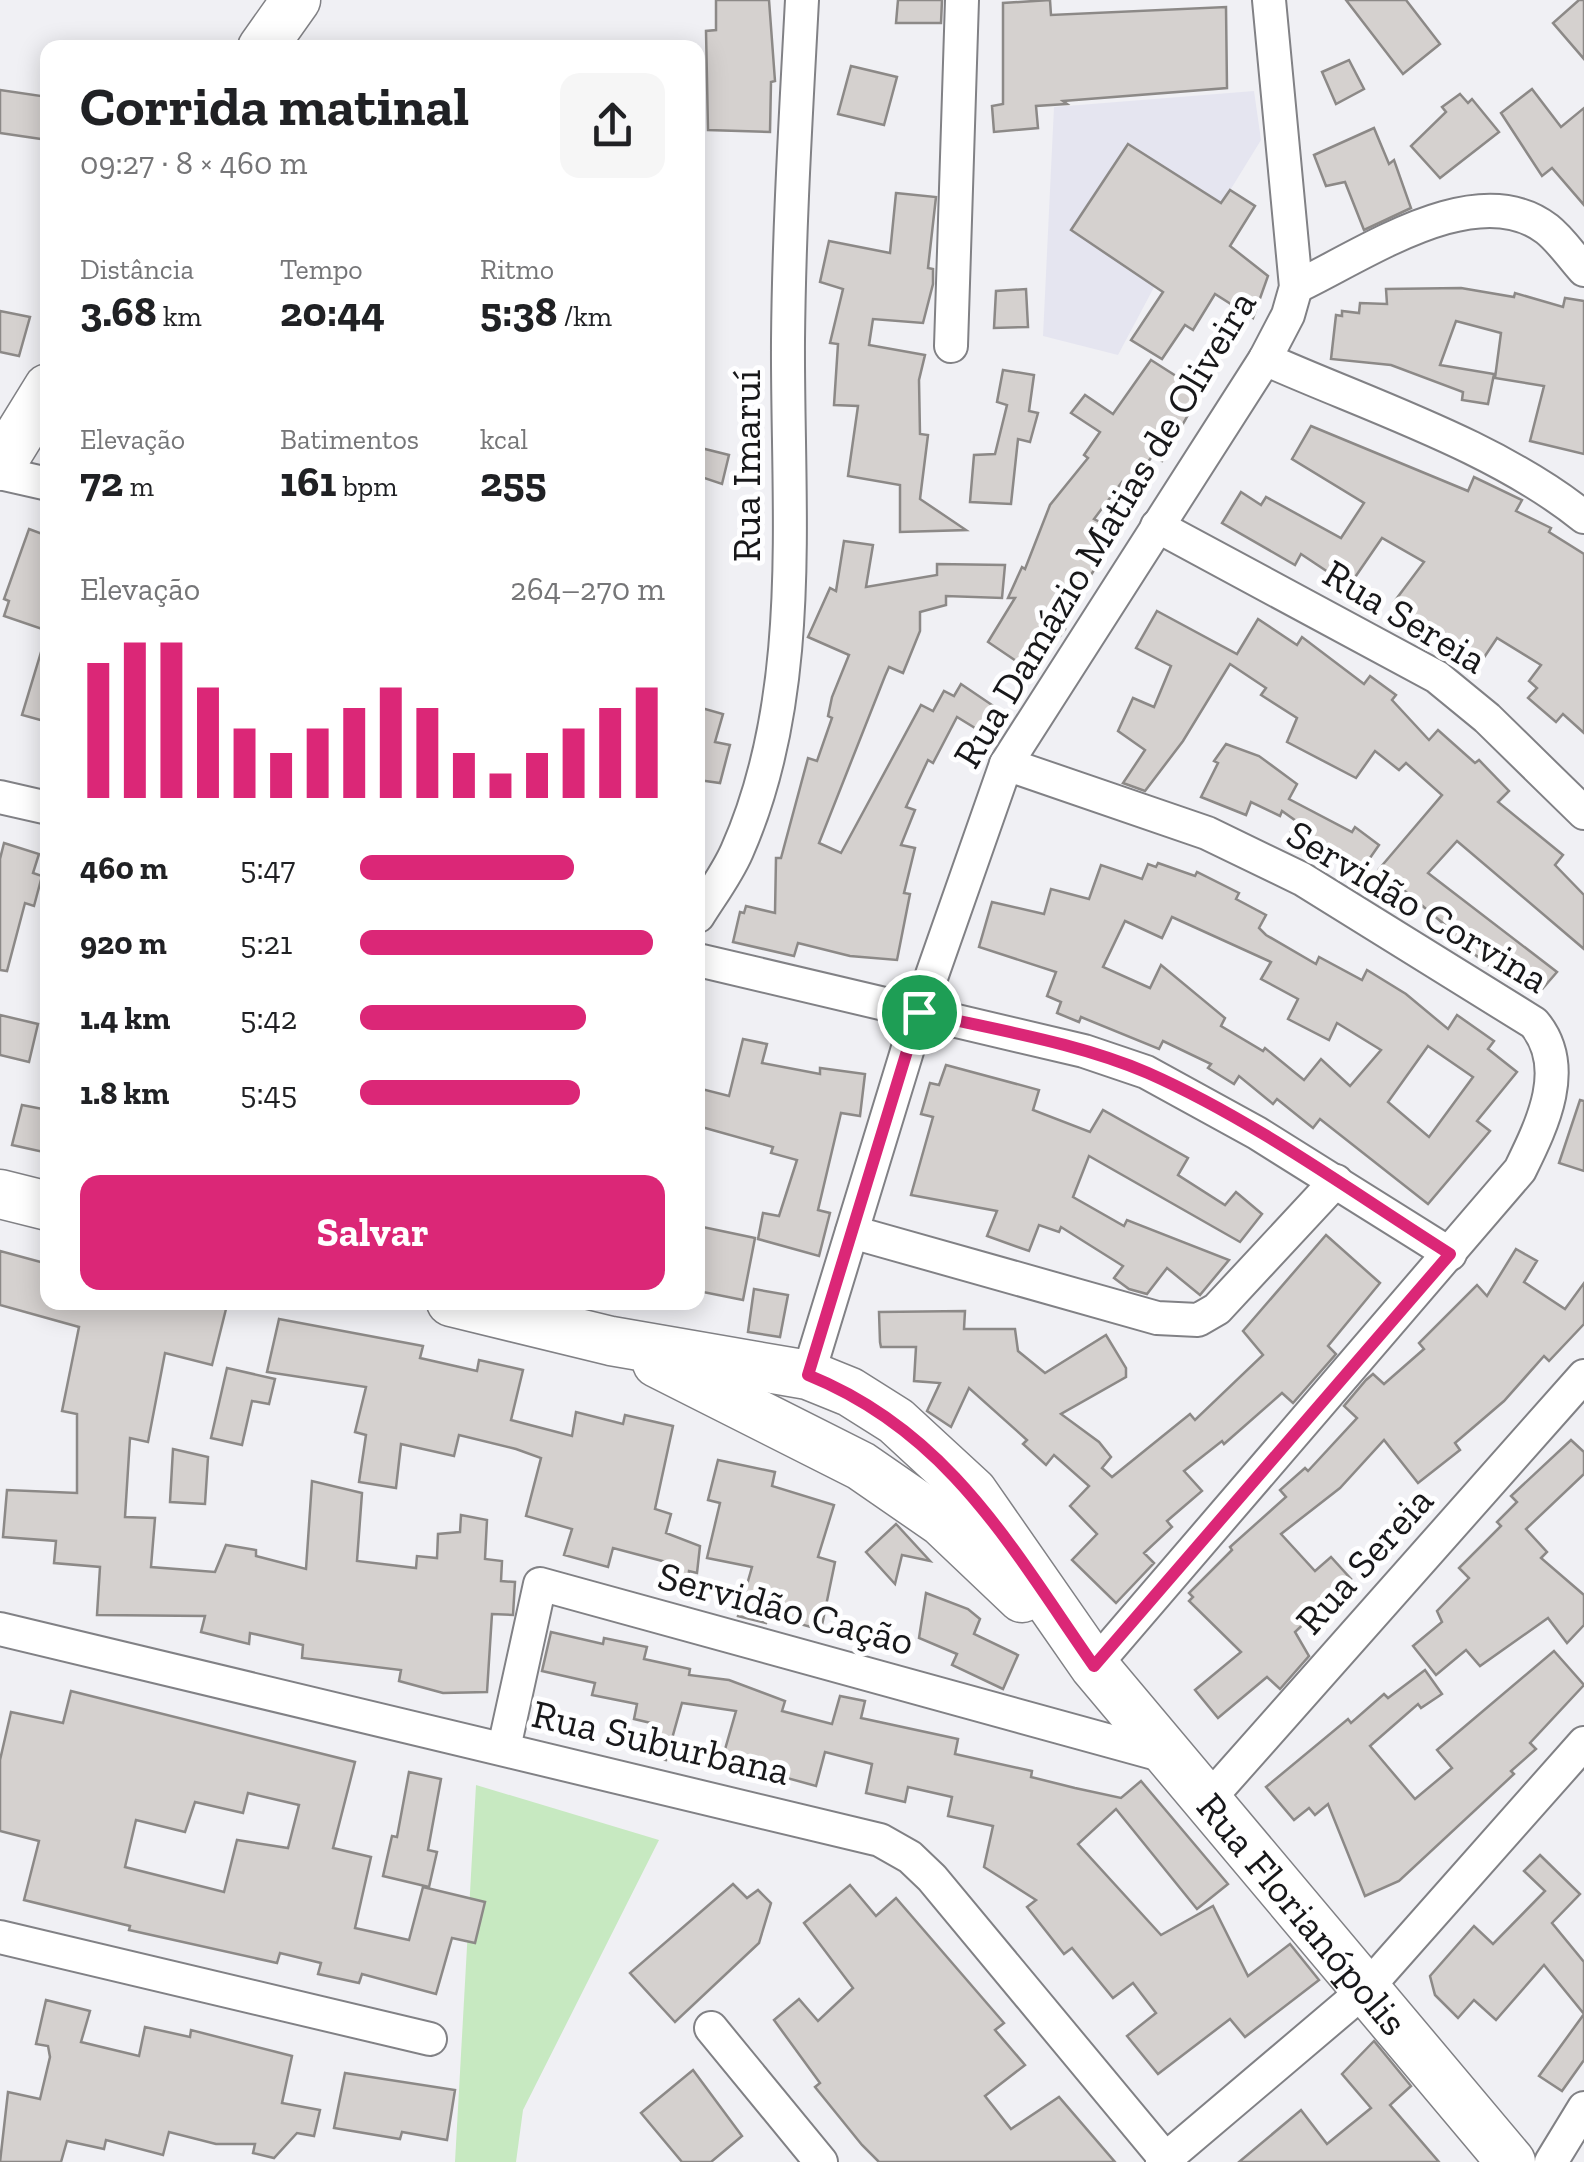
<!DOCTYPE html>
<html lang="pt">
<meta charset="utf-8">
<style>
:root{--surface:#fff;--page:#f6f6f6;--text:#202124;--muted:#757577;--accent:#db2777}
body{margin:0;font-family:"Zilla Slab",serif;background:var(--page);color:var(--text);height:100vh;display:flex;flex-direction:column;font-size:38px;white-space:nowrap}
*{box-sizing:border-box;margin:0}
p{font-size:32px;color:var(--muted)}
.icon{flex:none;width:55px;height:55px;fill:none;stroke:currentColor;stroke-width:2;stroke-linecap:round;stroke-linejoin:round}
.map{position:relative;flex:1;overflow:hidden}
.details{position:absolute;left:40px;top:40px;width:665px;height:1270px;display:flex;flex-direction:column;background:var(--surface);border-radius:20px;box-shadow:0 5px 25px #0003}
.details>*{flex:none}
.pin{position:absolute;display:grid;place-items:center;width:85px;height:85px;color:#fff;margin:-42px;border:5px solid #fff;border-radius:50%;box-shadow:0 2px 10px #0007}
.round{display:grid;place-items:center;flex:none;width:105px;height:105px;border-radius:20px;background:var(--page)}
.head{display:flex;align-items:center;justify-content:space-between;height:170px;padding:0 40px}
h1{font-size:55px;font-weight:800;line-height:75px}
.stats{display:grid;grid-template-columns:repeat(3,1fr);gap:15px;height:170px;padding:10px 40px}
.stats div{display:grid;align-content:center}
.stats b{font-size:42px;font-weight:800}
.stats small{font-size:28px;font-weight:400}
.stats p{font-size:28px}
.chart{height:280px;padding:20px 40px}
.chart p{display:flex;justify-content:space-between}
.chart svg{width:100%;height:180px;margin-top:10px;stroke:var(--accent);stroke-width:6}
.primary-button{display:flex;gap:20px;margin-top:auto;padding:20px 40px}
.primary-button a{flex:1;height:115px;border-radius:20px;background:var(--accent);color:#fff;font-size:40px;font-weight:800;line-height:115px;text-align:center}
ul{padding:0 40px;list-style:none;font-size:32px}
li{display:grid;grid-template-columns:160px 120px 1fr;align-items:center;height:75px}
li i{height:25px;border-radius:12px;background:var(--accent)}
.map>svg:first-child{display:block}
</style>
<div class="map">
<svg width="1584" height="2162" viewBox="0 0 1584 2162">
<rect width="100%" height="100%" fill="#f0f0f4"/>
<path fill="#e5e5f0" d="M1254 91 1261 140 1205 231 1187 225 1118 355 1043 336 1054 107Z"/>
<path fill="#c7e9c1" d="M476 1785 659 1840 523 2110 516 2162H455Z"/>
<g fill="#d5d1cf" stroke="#8c8987" stroke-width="2.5" fill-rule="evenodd">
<path d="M716 0H769L775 81 771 82 770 132 708 130 706 31 716 30Z"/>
<path d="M898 0H942L941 23H896Z"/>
<path d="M1050 0 1051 15 1226 7 1227 88 1063 101 1067 104 1036 106 1038 128 994 132 992 106 1003 104V3Z"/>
<path d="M1346 0H1406L1440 44 1403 74Z"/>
<path d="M1579 0H1584V59L1553 23Z"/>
<path d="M1349 60 1364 89 1336 104 1322 72Z"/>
<path d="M851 66 897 77 884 125 838 114Z"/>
<path d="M1532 89 1561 127 1584 108V205L1552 168 1542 176 1501 113Z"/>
<path d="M0 90 48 97V140L0 133Z"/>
<path d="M1460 94 1468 103 1472 99 1499 132 1440 178 1411 146 1446 112 1442 107Z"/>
<path d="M1374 128 1389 164 1394 160 1411 208 1364 230 1345 182 1326 186 1314 155Z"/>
<path d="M1128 144 1221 203 1230 190 1255 206 1230 246 1268 276 1253 318 1215 294 1193 330 1185 325 1162 359 1131 340 1163 292 1071 230Z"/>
<path d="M896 193 936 197 928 268 933 269V284L923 323 873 319 869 345 925 355 919 380 920 434 928 435 920 499 966 530 900 532V485L848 476 858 406 834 405 838 344 830 343 843 289 820 282 829 241 890 253Z"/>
<path d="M1461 288 1514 297 1515 293 1563 307 1565 298 1584 301V454L1530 441 1544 386 1495 378 1501 333 1456 321 1440 365 1494 374 1488 404 1462 400 1463 392 1391 365 1331 359 1336 315 1342 316V311L1359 313 1360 303 1387 304 1386 289Z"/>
<path d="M1026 289 1028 327 994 328 996 291Z"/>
<path d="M0 311 30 317 19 356 0 352Z"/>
<path d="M1151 360 1201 392 1162 461 1153 455 1130 487 1122 482 1094 519 1108 526 1090 563 1096 567 1059 625 1065 629 1034 673 988 642 1015 598H1008L1022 567 1025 569 1050 505 1088 458 1084 455 1100 432 1071 413 1085 395 1113 414Z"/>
<path d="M1003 370 1034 375 1029 411 1038 413 1030 442 1018 439 1011 504 970 502 974 455 995 454 1007 405 997 402Z"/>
<path d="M1311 426 1468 491 1474 477 1522 500 1516 511 1551 528 1549 532 1584 554V733L1563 714 1556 722 1528 698 1537 688 1529 681 1541 665 1497 638 1483 659 1394 602 1424 562 1382 538 1349 586 1301 554 1295 565 1222 523 1241 492 1261 505 1266 497 1341 538 1364 503 1292 459Z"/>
<path d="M701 448 729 455 722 484 698 476Z"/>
<path d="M29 529 48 536V631L4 616 9 601 4 599Z"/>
<path d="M844 541 873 545 866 587 937 575V564L1005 565 1002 598 946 596V605L920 612V631L903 673 889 667 885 676 819 843 841 853 921 705 933 711 944 691 954 696 961 684 995 707 980 731 957 717 933 763 928 760 906 807 915 810 901 845 915 848 904 893 910 894 897 960 850 956 798 943 794 956 733 942 740 912 744 913 746 906 775 913 776 858H781L808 758 817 761 832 718 828 716 832 697 849 655 808 637 830 588 836 591Z"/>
<path d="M1157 611 1237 654 1258 619 1297 645 1302 637 1364 684 1370 676 1396 695 1392 700 1429 740 1438 730 1475 763 1479 760 1509 791 1498 802 1563 855 1555 865 1584 895V949L1457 841 1428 873 1557 972 1537 995 1495 964 1492 968 1442 929 1445 925 1379 869 1442 795 1406 763 1399 770 1375 751 1356 778 1287 742 1297 718 1261 695 1266 688 1230 664 1183 741 1145 791 1123 783 1145 750 1118 731 1133 698 1154 707 1171 666 1136 648Z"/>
<path d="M42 649 48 650V722L22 715Z"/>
<path d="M698 707 723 714 715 742 730 745 720 783 698 780Z"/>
<path d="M1226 744 1259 756 1297 784 1289 799 1352 832 1355 827 1379 845 1361 871 1323 841 1316 855 1287 840 1296 821 1282 811 1280 816 1251 802 1246 815 1201 797 1218 763 1214 761Z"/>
<path d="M4 843 39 854 33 873 42 876 34 906 25 903 7 971 0 970V859Z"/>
<path d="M1158 863 1195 876 1197 872 1239 893 1236 899 1266 915 1259 928 1266 935 1316 964 1319 957 1362 980 1367 970 1406 994 1448 1029 1457 1015 1494 1041 1488 1049 1517 1072 1477 1121 1490 1131 1428 1204 1320 1119 1313 1128 1277 1099 1273 1104 1239 1076 1234 1084 1208 1068 1211 1064 1163 1041 1159 1049 1081 1017 1079 1022 1057 1013 1061 1002 1047 996 1056 972 979 947 992 902 1044 914 1051 889 1089 899 1101 865 1142 879 1148 864 1156 867ZM1172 917 1271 962 1261 979 1298 999 1288 1019 1329 1040 1337 1023 1381 1050 1350 1086 1321 1059 1304 1080 1265 1048 1263 1051 1221 1026 1225 1018 1161 965 1150 988 1103 967 1125 921 1162 938ZM1428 1046 1473 1077 1429 1137 1388 1102Z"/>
<path d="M0 1015 38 1024 29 1062 0 1055Z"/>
<path d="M743 1039 767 1044 762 1063 820 1074V1068L865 1074 860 1116 841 1113 818 1210 830 1213 819 1256 758 1239 763 1213 779 1216 797 1160 771 1153 773 1147 698 1126V1088L729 1096Z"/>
<path d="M946 1065 1039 1090 1033 1110 1090 1132 1103 1110 1188 1158 1178 1175 1225 1205 1236 1192 1262 1214 1240 1242 1089 1156 1073 1197 1124 1226 1127 1220 1229 1260 1200 1295 1167 1268 1147 1294 1129 1289 1114 1278 1123 1266 1061 1227 1059 1232 1039 1225 1029 1251 987 1236 997 1211 911 1195 933 1117 921 1114 930 1083 939 1085Z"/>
<path d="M1580 1100 1584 1101V1171L1559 1163Z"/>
<path d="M22 1105 48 1110V1153L12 1145Z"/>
<path d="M698 1226 755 1238 743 1300 698 1291Z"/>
<path d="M1326 1235 1380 1283 1328 1346 1336 1354 1293 1403 1282 1393 1224 1444 1222 1441 1184 1471 1202 1491 1167 1521 1172 1527 1144 1553 1154 1563 1116 1603 1072 1560 1097 1534 1070 1506 1089 1486 1054 1455 1046 1465 1023 1444 1027 1440 969 1388 951 1427 927 1411 940 1383 914 1381 916 1347H881L880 1342 879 1312 965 1311 964 1329H1015L1018 1351 1045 1373 1106 1335 1126 1368V1377L1061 1414 1099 1442 1111 1457 1102 1468 1112 1477 1190 1414 1195 1420 1263 1355 1243 1331Z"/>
<path d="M1516 1249 1537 1261 1524 1282 1565 1309 1584 1283V1324L1549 1361 1544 1356 1504 1401 1455 1443 1460 1450 1418 1483 1384 1440 1340 1488 1281 1534 1315 1571 1331 1557 1351 1579 1295 1632 1309 1656 1280 1689 1267 1677 1218 1718 1195 1690 1241 1652 1189 1601 1193 1597 1189 1593 1232 1550 1230 1547 1286 1497 1280 1490 1305 1468 1308 1471 1357 1418 1344 1406 1366 1380 1373 1374 1384 1384 1424 1349 1419 1343 1477 1285 1487 1296Z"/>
<path d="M0 1251 48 1264V1302H197L226 1309 212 1365 165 1353 148 1442 130 1438 125 1517 155 1518 151 1567 215 1572 226 1545 256 1550V1556L306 1569 312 1481 362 1493 357 1561 416 1568 417 1556 437 1558 438 1534 460 1532 461 1515 487 1520 485 1559 502 1561 501 1581 515 1582 513 1615 492 1614 487 1692 443 1693 399 1681 401 1670 302 1658 303 1645 250 1633 249 1644 201 1632 205 1616 97 1615 100 1567 54 1563 56 1541 3 1537 7 1490 77 1493V1414L62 1411 79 1327 0 1305Z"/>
<path d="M754 1289 788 1295 780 1337 748 1332Z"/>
<path d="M279 1319 423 1346 420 1358 477 1371 479 1360 523 1370 511 1420 572 1436 576 1412 623 1424 625 1415 673 1426 655 1509 671 1514 666 1533 700 1546 697 1573 689 1571 687 1584 662 1579 666 1562 613 1548 608 1567 564 1555 572 1529 526 1516 541 1458 516 1449 459 1435 454 1456 401 1444 396 1488 359 1482 366 1435 355 1432 366 1387 267 1372Z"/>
<path d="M227 1368 275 1379 269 1404 252 1401 242 1445 211 1438Z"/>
<path d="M1571 1440 1584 1452V1474L1526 1529 1547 1552 1541 1558 1584 1595V1625L1567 1643 1548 1618 1480 1666 1466 1650 1436 1675 1413 1646 1442 1622 1437 1611 1469 1578 1459 1568 1501 1526 1497 1522 1517 1502 1511 1496Z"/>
<path d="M173 1449 208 1457 205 1504 170 1502Z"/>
<path d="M718 1460 775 1472 772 1486 834 1505 818 1557 835 1562 821 1630 769 1615 766 1623 738 1616 752 1567 707 1558 720 1503 708 1500Z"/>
<path d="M896 1524 930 1561 902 1555 895 1584 866 1552Z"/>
<path d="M926 1593 968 1609 980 1619 974 1634 1018 1655 1003 1689 952 1665 957 1654 919 1638Z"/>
<path d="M551 1632 603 1644 604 1638 647 1647 644 1659 690 1669 689 1675 729 1680 785 1701 782 1711 832 1724 840 1696 865 1701 861 1718 958 1739 955 1754 1032 1771 1031 1777 1075 1788 1121 1798 1141 1781 1228 1884 1197 1909 1116 1809 1078 1844 1161 1935 1213 1906 1248 1976 1290 1944 1319 1980 1245 2037 1230 2019 1158 2074 1127 2036 1156 2013 1133 1983 1113 1998 1072 1948 1064 1954 1027 1907 1036 1900 984 1867 993 1826 948 1816 952 1797 908 1787 905 1802 866 1793 872 1764 825 1752 816 1786 722 1760 736 1711 682 1703 666 1760 645 1756 651 1723 634 1719 637 1704 592 1695 595 1683 542 1671Z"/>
<path d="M1554 1651 1584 1685 1530 1743 1536 1749 1511 1771 1514 1774 1399 1881 1365 1896 1328 1804 1315 1815 1309 1808 1294 1820 1266 1787 1348 1719 1351 1723 1384 1694 1388 1698 1425 1670 1442 1694 1421 1708 1418 1704 1370 1746 1415 1799 1452 1768 1437 1750Z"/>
<path d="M71 1691 355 1762 333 1848 371 1857 355 1928 409 1940 423 1887 485 1902 475 1943 452 1938 436 1994 362 1974 359 1983 318 1974 321 1963 280 1953 277 1963 129 1930 130 1926 24 1900 39 1841 0 1831V1760L11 1712 63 1723ZM248 1793 299 1805 288 1848 237 1840 224 1892 125 1867 136 1820 185 1832 195 1802 243 1813Z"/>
<path d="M409 1772 441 1779 428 1850 437 1852 429 1887 383 1876 392 1836 397 1837Z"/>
<path d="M1540 1855 1580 1894 1552 1923 1584 1962V2060L1562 2091 1539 2076 1584 2014 1544 1965 1496 2020 1474 2000 1458 2018 1435 1995 1430 1976 1474 1926 1493 1944 1545 1891 1524 1871Z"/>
<path d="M733 1884 747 1898 758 1890 771 1903 759 1943 675 2022 630 1973Z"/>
<path d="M850 1885 876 1916 896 1898 1004 2023 995 2030 1025 2065 985 2096 1011 2129 1059 2097 1115 2162H879L862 2145 815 2087 820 2083 774 2020 799 1999 818 2021 853 1988 804 1923Z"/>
<path d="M46 2000 90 2011 81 2042 139 2056 145 2027 190 2037 191 2030 292 2056 282 2103 320 2110 314 2136 297 2133 274 2158 253 2153 255 2144H216L169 2132 163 2155 106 2140 104 2149 67 2141 61 2162H0L8 2092 40 2099 50 2057 48 2046 36 2044Z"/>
<path d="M1374 2041 1411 2086 1390 2105 1439 2162H1239L1301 2110 1327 2144 1371 2108 1342 2074Z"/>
<path d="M693 2070 742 2136 711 2162H682L641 2113Z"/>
<path d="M345 2073 455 2090 447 2140 402 2132 400 2139 334 2128Z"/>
</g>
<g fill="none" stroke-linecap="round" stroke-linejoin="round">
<g stroke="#818185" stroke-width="36">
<g id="street">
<path d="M1296 287C1364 255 1477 175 1547 229 1561 240 1572 257 1584 270"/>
<path d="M951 346 962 0"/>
<path d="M1265 359C1368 405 1496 446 1584 517"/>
<path d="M0 473 48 484"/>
<path d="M1157 526 1437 677 1487 718 1584 813"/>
<path d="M1006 764 1207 833 1302 879 1534 1023C1571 1067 1542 1125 1520 1170L1094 1666"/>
<path d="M0 797 48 808"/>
<path d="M698 916C711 895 727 874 737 851 807 693 787 509 788 341 789 227 796 114 802 0"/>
<path d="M698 960 1084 1051 1146 1072 1257 1133 1450 1254"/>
<path d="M852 1232 1157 1318 1198 1320 1217 1309 1336 1181"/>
<path d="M808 1375 919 1012 1006 764 1265 359 1288 315 1296 287 1269 0"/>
<path d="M0 1629 880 1840 910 1857 932 1878 1168 2162"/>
<path d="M504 1748 540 1584 1172 1758"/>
<path d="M1208 1800 1584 1376"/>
<path d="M0 1937 430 2039"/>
<path d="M711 2028 821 2162"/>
<path d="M1162 2162 1366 1989 1584 1743"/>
<path d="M1551 2162 1584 2108"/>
</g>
</g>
<g stroke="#818185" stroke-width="51">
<g id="secondary">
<path d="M262 48 296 0"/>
<path d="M0 466 48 388"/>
<path d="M0 1194 48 1206"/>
<path id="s1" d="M451 1302 611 1341 808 1375 850 1392 896 1421 973 1492 1094 1666 1511 2162"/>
<path d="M657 1363 861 1466 942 1522 1022 1598"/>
</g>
</g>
<use href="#street" stroke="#fff" stroke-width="32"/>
<use href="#secondary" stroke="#fff" stroke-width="48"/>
</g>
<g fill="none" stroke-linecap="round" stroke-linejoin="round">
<g stroke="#fff" stroke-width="20">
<path id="route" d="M919 1012C995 1030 1076 1042 1148 1073 1254 1120 1352 1192 1450 1254L1094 1666C1011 1547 949 1432 808 1375Z"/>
</g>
<use href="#route" stroke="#db2777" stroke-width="12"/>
</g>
<g text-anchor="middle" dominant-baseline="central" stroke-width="10" stroke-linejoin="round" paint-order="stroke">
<g font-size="40" fill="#18181a" stroke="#fefeff">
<text transform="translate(746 466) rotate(-90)">Rua Imaruí</text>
<text transform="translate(1104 529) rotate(-59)">Rua Damázio Matias de Oliveira</text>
<text transform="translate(1405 616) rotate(31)">Rua Sereia</text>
<text transform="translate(1418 906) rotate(31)">Servidão Corvina</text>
<text transform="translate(1364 1560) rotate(-48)">Rua Sereia</text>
<text transform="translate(786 1608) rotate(15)">Servidão Cação</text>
<text transform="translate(661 1742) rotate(13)">Rua Suburbana</text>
<text stroke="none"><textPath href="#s1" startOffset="1105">Rua Florianópolis</textPath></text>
</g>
</g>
</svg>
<div class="pin" style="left:919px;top:1012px;background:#1e9e55"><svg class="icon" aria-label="arrive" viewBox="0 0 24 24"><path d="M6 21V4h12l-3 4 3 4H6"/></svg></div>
<section class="details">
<div class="head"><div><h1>Corrida matinal</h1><p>09:27 · 8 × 460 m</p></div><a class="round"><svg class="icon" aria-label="share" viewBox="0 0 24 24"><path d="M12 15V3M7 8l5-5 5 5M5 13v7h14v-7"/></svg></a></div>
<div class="stats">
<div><p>Distância</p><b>3.68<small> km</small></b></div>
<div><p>Tempo</p><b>20:44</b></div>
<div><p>Ritmo</p><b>5:38<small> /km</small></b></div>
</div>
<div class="stats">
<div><p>Elevação</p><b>72<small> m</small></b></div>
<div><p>Batimentos</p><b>161<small> bpm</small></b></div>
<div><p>kcal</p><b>255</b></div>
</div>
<div class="chart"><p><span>Elevação</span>264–270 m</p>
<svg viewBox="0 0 160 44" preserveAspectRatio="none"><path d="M5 44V11M15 44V6M25 44V6M35 44V17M45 44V27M55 44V33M65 44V27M75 44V22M85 44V17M95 44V22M105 44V33M115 44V38M125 44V33M135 44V27M145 44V22M155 44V17"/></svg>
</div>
<ul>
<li><b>460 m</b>5:47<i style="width:70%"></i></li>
<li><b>920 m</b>5:21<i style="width:96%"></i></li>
<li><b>1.4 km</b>5:42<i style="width:74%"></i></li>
<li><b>1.8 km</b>5:45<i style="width:72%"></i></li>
</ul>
<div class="primary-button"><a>Salvar</a></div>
</section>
</div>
